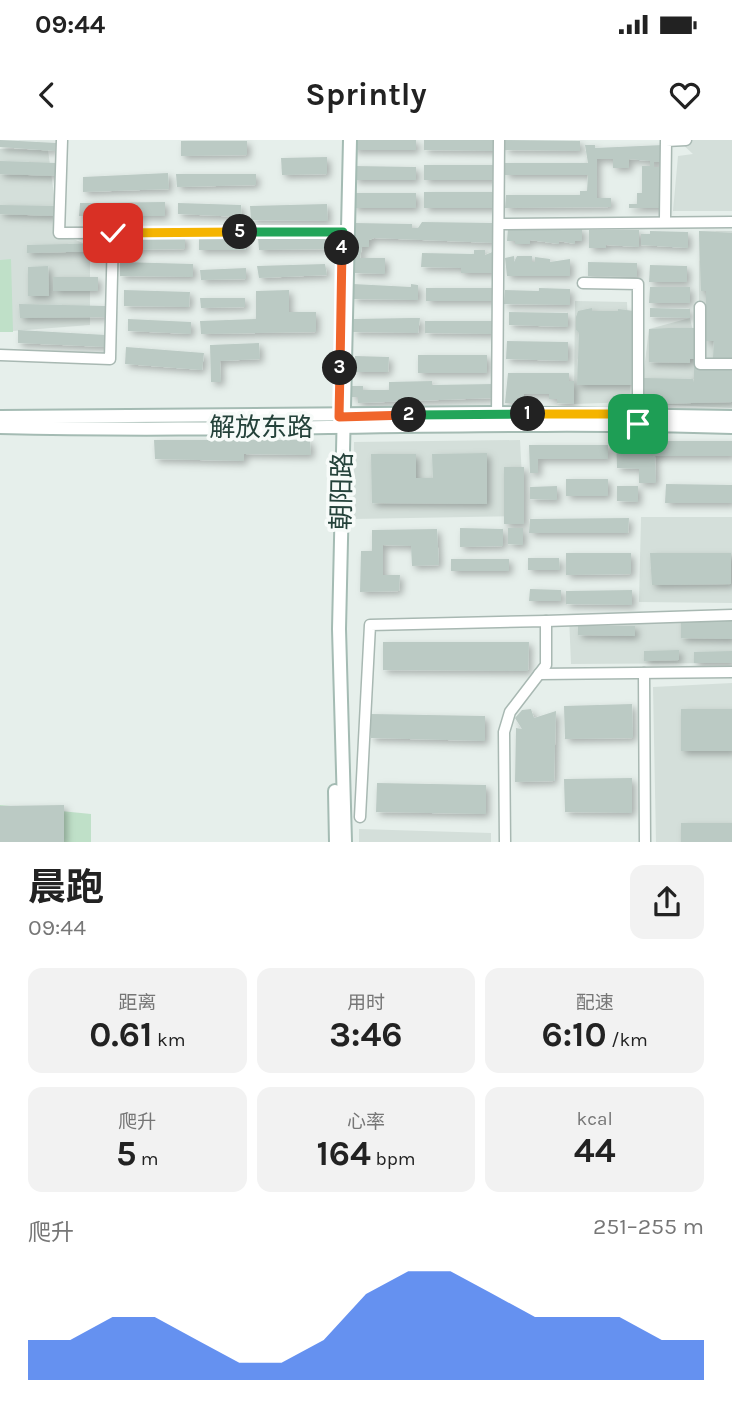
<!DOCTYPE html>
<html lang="zh">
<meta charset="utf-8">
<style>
:root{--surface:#fff;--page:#f2f2f2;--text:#222;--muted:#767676;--accent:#2563eb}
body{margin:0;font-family:Karla,"Noto Sans SC",sans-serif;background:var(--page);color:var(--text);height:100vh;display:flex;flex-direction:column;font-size:26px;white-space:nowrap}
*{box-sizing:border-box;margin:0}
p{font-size:23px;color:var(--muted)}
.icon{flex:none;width:38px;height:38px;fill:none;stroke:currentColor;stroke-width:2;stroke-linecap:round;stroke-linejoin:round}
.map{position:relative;height:702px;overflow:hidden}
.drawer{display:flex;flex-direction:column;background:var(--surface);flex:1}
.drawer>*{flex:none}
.pin{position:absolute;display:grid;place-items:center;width:60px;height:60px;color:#fff;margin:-30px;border-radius:14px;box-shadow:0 4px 10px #0006}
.km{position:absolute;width:35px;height:35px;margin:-18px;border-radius:50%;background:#222;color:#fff;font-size:19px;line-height:35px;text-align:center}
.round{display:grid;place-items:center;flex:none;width:74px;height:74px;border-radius:14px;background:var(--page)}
.summary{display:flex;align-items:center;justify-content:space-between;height:119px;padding:0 28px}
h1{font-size:38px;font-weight:700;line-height:52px}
.figures{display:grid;grid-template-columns:repeat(3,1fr);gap:10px;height:119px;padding:7px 28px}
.figures div{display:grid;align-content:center;border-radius:14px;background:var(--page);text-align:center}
.figures b{font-size:35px;font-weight:700}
.figures small{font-size:19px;font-weight:400}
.figures p{font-size:19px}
.chart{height:196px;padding:14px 28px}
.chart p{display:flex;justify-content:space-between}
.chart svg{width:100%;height:126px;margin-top:7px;fill:var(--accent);opacity:.7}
.status{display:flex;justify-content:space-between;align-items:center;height:49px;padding:0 35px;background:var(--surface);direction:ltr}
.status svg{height:19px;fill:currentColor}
header{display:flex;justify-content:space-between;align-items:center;height:91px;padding:0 28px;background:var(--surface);font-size:32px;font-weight:700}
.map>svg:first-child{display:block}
</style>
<div class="status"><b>09:44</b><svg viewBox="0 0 49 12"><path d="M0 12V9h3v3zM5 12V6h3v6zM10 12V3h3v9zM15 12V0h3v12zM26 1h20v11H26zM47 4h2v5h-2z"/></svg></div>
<header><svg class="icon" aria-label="back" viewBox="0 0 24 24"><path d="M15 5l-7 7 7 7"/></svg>Sprintly<svg class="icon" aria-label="heart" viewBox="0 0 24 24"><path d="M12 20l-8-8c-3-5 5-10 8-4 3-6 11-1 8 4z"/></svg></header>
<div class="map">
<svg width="732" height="702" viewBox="0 0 732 702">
<defs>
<filter id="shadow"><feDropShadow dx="3.5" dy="3.5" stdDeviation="3.5" flood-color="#0004"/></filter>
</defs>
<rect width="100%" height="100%" fill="#e6efeb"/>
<g fill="#d4dfda">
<path d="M678 0H732V71H673L678 16 693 14Z"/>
<path d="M0 9 48 10 59 93 90 106V185L0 192Z"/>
<path d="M699 91H732V268L651 264 643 238 649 189 690 178 699 219Z"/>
<path d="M575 161 627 162 631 262 574 264Z"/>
<path d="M520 300 524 376 353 379 354 302Z"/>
<path d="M641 377H732V463L639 462Z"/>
<path d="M732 472V523L571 524 569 476Z"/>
<path d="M732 543V702H656L653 547Z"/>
<path d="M359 689 491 693V702H359Z"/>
</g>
<g fill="#bfe0c8">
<path d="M11 119 13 192H0V120Z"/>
<path d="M0 665 91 674V702H0Z"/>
</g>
<g fill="#bbcac4" filter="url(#shadow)">
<path d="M0 0 56 3 55 11 0 7Z"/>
<rect x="353" y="0" width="63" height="10"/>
<path d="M424 0H497V11L424 10Z"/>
<path d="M505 0 580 1V11L505 10Z"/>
<path d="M181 1H247V15L181 16Z"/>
<path d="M585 5H595V8L663 5V22H654V27H664V68H629V64H637V53H642V26H650V21L629 19V28H613V19H597V58H611V67L505 68 506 55H580V51H587L588 35H505V23H588Z"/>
<path d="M327 17V34L282 35 281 18Z"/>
<path d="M0 21 57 23V36L0 34Z"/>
<path d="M424 25H496L495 40H424Z"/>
<path d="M354 26 416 27V40H354Z"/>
<path d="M168 33 169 49 83 52V37Z"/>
<path d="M176 34H256V45L177 47Z"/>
<path d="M424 52H496L497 68H424Z"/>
<rect x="353" y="53" width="63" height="15"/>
<path d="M165 62V76H79L80 63Z"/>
<path d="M178 63 241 65 242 77 178 74Z"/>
<path d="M327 64 328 81 251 80 250 66Z"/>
<path d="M0 65 55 66V76L0 74Z"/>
<path d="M422 82 493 83 495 103 374 98 369 100V107H362L360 118H385V134L354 133V83L412 84V88H418Z"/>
<path d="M508 88H582V101H575V104L559 101V104L530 100V104H515V101H507Z"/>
<path d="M589 90H639V107L606 105V108H589Z"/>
<path d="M650 91 688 92V108L641 105V94H650Z"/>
<path d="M699 91 732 93V218H713L714 201H706V151H701Z"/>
<path d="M120 96H185V109L120 110Z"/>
<path d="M328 96V109L259 110 258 97Z"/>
<path d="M246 97V110H199V98Z"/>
<path d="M107 103V111L27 113V105Z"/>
<path d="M474 110H485V115L495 111 494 133H461V128L421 127 422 113 474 114Z"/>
<path d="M514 116V122L517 116H532V122H535V117L550 119V122L570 119V136H507L505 118Z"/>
<path d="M120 122 193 124V137L120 136Z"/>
<path d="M588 122 637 123V137L588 136Z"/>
<path d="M325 124 327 135 259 138 257 126Z"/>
<path d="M650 125 687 126V142H649Z"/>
<path d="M48 126 49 156H28V127Z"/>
<path d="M246 128V139L201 140 200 130Z"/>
<rect x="53" y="137" width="45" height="14"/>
<path d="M353 144 411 147V144L418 145V160L353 159Z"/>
<path d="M650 147H690V163H649Z"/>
<path d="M426 148H495L494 161H426Z"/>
<path d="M539 148 570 149V165L504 164 505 150 539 151Z"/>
<path d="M124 150 190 152 189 167 124 166Z"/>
<path d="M289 150V172H316V192L201 194 200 181 256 179V151Z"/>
<path d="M200 158H245V167L201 168Z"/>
<path d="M19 164 107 166 106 177 20 178Z"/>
<path d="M592 168V171H618V169L634 171 633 245H577L579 193 576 190V177L578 171Z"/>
<path d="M650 168 690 169V178L650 177Z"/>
<path d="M509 172 568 173V187L509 185Z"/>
<path d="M411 178H420L418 193 353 192V179Z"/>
<path d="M128 179 191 182V194L128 191Z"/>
<path d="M425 181H494V194L425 193Z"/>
<path d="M669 188H697L696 219H690V223L649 222V189Z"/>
<path d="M18 190 106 195V207L18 203Z"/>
<path d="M507 201 568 202V221L506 219Z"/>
<path d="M259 203 260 219 220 221 221 242H211L210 205Z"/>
<path d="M126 207 204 213 202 230 125 224Z"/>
<rect x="418" y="215" width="69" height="18"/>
<path d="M355 216 389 217 388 232H354Z"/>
<path d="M694 227 732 228V262L651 264 643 256V238L693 239 694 243Z"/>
<path d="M508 233H569V241H574V264L557 263V259H549V254H524V263H505Z"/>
<path d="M432 241V245L493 244V258L358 263V257H352V246H363V250H389V242Z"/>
<path d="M154 300H310L311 315 244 314V321L155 319Z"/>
<path d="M616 301H732V316H655L656 343H639V329L617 328Z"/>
<path d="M529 305H608V319H538V333H530Z"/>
<path d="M487 313V364L372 363 371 314H416V338H433L432 314Z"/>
<rect x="504" y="327" width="20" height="57"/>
<rect x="566" y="339" width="42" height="17"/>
<path d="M666 344 732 345V363H665Z"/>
<path d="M557 346V360L530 359V347Z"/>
<path d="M617 346H638V362L617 361Z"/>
<path d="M629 378 628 393H529L530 379Z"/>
<path d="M460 388 503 389V406L460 407Z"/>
<path d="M508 388H523V405L508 404Z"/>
<path d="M437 389 439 425 412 426 411 406 383 405V435H400L399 451 360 452 361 411H372V390Z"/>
<path d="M566 413H631V434L566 435Z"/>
<path d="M650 413H731V444L652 445Z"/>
<path d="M528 418H559L560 430H528Z"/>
<rect x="451" y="419" width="58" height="12"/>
<path d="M530 449 561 450V461H529Z"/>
<path d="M632 450V465L566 464V451Z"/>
<path d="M681 474 732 475V499L681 498Z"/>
<path d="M578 486H635V496L578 495Z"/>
<path d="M383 502H529L528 531 383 530Z"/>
<path d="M679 510V520L644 521V511Z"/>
<path d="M732 511V523H694V512Z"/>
<path d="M632 564 633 598 565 599 564 566Z"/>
<path d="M531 569 534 578 556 571 554 641 515 642 516 588 522 589 515 578 522 570Z"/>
<rect x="681" y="569" width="51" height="42"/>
<path d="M371 574 485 576V601L371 598Z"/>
<path d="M632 638V673L565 672 564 639Z"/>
<path d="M377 643 486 645V674L376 672Z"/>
<path d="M64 665V702H0V666Z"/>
<rect x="681" y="683" width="51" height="19"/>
</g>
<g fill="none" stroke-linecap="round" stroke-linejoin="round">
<g stroke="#a8b8b2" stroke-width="13">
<g id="street">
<path d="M62 0 59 93 343 92"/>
<path d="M665 78 666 1 686 0"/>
<path d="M499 84 732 82"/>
<path d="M583 143 638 144V280"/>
<path d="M700 167V224H732"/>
<path d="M0 215 110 219 113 93"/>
<path d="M497 279 499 0"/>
<path d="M546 481 732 475"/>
<path d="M644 533 645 702"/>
<path d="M539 534 732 532"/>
<path d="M360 677 370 485 546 481V525L510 572 504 592 505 702"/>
</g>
</g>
<g stroke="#a4bbb3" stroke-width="16">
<g id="secondary">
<path d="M0 277 497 273 732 277"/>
<path d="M0 287C244 293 488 280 732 287"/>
<path d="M335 651 336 702"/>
<path d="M345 702 339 489 350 0"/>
</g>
</g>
<use href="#street" stroke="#fff" stroke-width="10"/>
<use href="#secondary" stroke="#fff" stroke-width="12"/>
</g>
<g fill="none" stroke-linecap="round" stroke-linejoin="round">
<g stroke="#fff" stroke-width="14">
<path id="split-1" d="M528 274H638V284"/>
</g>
<g stroke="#fff" stroke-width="14">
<path id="split-2" d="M409 275 528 274"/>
</g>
<g stroke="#fff" stroke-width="14">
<path id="split-3" d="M340 228 339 277 409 275"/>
</g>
<g stroke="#fff" stroke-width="14">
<path id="split-4" d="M340 228 342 108"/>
</g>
<g stroke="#fff" stroke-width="14">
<path id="split-5" d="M240 92H343L342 108"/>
</g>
<g stroke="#fff" stroke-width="14">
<path id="split-6" d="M113 93 240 92"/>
</g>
<use href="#split-1" stroke="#f5b400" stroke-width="9"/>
<use href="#split-2" stroke="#22a559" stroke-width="9"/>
<use href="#split-3" stroke="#f0652b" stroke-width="9"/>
<use href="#split-4" stroke="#f0652b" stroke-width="9"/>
<use href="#split-5" stroke="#22a559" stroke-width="9"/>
<use href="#split-6" stroke="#f5b400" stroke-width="9"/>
</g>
<g text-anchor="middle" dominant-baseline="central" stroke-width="7" stroke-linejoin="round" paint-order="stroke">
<g font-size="26" fill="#24423a" stroke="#f7fbf9">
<text x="261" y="287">解放东路</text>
<text transform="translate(342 351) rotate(-89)">朝阳路</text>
</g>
</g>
</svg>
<div class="pin" style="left:638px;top:284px;background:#1e9e55"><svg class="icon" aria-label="arrive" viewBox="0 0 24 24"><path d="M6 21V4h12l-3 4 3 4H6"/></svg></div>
<div class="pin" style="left:113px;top:93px;background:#d93025"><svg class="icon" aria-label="check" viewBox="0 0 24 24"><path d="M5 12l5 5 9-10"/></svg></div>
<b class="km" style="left:528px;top:274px">1</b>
<b class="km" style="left:409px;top:275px">2</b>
<b class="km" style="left:340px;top:228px">3</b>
<b class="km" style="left:342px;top:108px">4</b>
<b class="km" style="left:240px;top:92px">5</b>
</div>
<section class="drawer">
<div class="summary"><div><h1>晨跑</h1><p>09:44</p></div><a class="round"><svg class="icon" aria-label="share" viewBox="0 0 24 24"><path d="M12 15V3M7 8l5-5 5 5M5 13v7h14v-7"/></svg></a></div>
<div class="figures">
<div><p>距离</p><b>0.61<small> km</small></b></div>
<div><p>用时</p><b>3:46</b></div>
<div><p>配速</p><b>6:10<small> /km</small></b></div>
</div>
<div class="figures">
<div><p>爬升</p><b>5<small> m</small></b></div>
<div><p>心率</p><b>164<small> bpm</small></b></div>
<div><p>kcal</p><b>44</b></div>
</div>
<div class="chart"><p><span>爬升</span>251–255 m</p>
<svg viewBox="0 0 160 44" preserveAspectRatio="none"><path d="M0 44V30L10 30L20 22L30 22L40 30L50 38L60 38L70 30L80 14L90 6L100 6L110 14L120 22L130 22L140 22L150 30L160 30V44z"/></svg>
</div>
</section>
